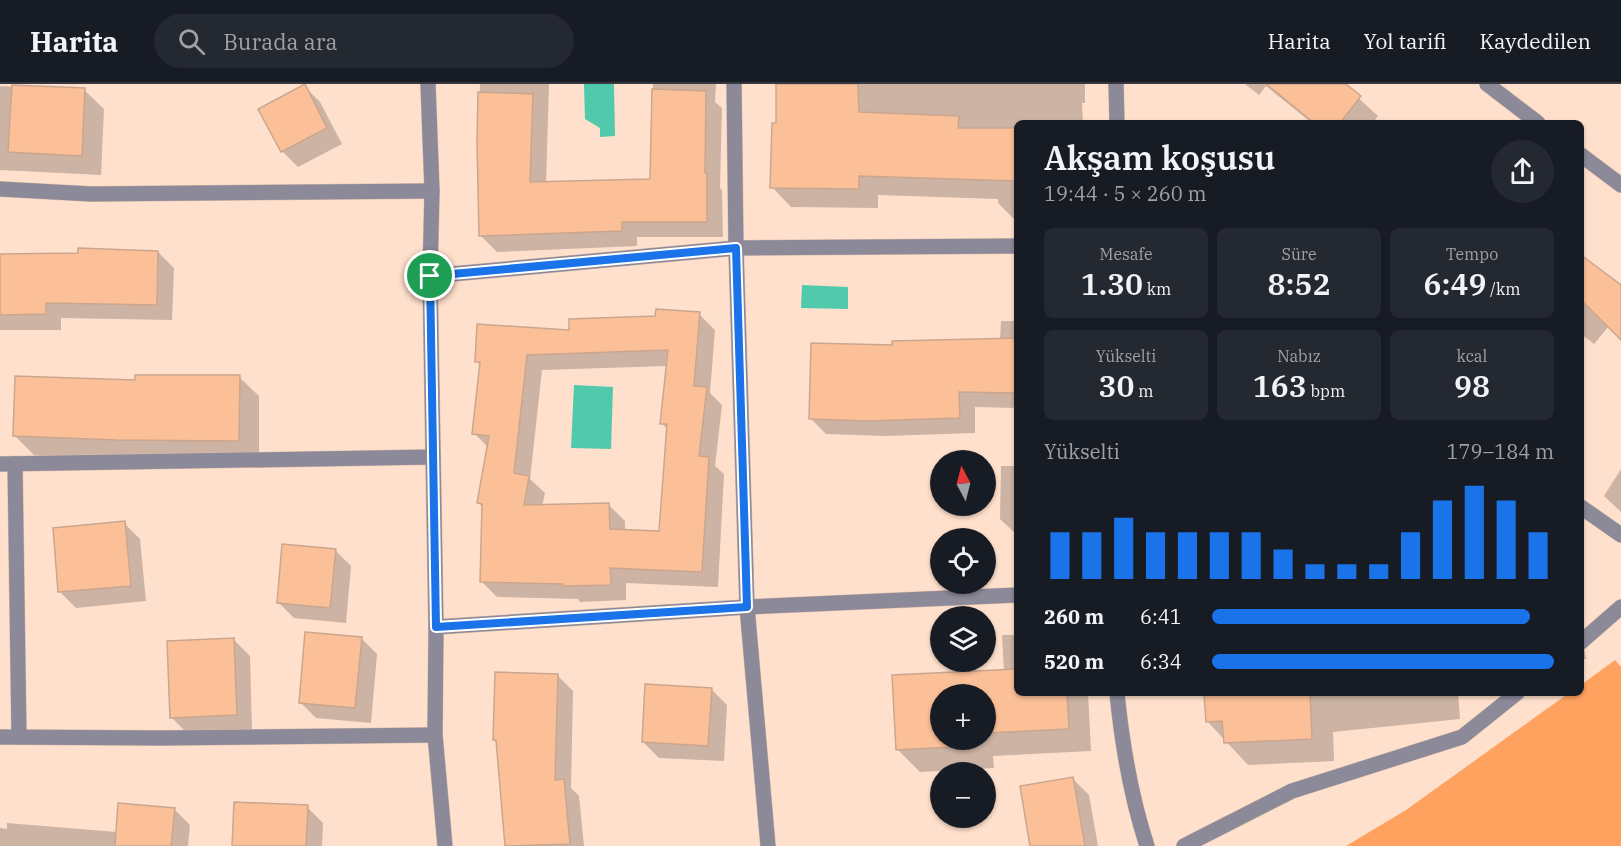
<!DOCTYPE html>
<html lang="tr">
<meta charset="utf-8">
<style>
:root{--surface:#171b24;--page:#242831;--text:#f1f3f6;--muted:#9ea1a6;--line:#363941;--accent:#1a73e8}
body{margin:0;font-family:"IBM Plex Serif",serif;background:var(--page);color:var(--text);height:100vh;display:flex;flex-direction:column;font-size:22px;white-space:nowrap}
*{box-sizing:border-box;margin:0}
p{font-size:20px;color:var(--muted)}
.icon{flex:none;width:33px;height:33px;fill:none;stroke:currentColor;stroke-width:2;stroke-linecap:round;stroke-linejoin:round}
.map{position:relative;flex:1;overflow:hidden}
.drawer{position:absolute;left:1014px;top:36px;width:570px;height:576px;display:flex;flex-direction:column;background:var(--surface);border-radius:9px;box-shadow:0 2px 4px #0004}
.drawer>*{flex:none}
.needle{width:39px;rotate:353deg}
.buttons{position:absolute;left:930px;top:366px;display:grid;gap:12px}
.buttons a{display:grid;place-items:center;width:66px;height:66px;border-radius:50%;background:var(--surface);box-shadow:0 2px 4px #0004;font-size:30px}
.pin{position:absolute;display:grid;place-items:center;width:51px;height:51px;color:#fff;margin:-26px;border:3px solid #fff;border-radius:50%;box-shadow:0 2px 6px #0007}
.round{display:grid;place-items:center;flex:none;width:63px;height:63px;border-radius:32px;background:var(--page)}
.headline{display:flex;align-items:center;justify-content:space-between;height:102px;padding:0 30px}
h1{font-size:33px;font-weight:600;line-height:45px}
.metrics{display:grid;grid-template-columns:repeat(3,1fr);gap:9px;height:102px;padding:6px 30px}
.metrics div{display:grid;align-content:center;border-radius:9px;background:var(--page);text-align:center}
.metrics b{font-size:30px;font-weight:600}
.metrics small{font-size:16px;font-weight:400}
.metrics p{font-size:16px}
.chart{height:168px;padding:12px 30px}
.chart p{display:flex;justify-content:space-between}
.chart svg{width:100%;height:108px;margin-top:6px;stroke:var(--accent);stroke-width:6}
ul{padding:0 30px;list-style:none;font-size:20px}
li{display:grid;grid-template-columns:96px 72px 1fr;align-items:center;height:45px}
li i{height:15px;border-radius:8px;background:var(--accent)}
header{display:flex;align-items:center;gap:36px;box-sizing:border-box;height:84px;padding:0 30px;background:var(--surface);border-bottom:2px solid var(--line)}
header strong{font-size:28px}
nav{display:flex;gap:33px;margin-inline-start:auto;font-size:21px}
.search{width:420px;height:54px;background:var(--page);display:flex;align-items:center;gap:15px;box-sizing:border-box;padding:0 21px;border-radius:33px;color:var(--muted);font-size:22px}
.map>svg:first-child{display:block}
</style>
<header>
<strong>Harita</strong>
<div class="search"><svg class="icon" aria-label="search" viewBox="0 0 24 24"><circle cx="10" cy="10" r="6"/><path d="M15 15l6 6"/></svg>Burada ara</div>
<nav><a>Harita</a><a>Yol tarifi</a><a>Kaydedilen</a></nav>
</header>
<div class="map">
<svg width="1621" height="762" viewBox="0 0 1621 762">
<rect width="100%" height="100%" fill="#ffe0cc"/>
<path fill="#ffa260" d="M1615 576 1621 583V762H1346L1406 726 1569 609H1581V601Z"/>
<g fill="#50c9ad">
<path d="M584 0H614L615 52 600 53V44L585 35Z"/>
<path d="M802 201 848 203V225L801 224Z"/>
<path d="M574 301 613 303 611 365 571 364Z"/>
</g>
<g fill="#0003" fill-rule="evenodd">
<path d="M480 0H549L546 99 652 96 653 0H716L715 18 722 24 720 104 722 106 723 153H637V162L497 168 481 152 478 58Z"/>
<path d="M777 0H1085V19H1082L1083 39H1017V138L998 119V115L878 111V124L791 123 772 103 778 40Z"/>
<path d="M1245 0H1343L1378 32 1373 39H1312L1266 2 1259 11Z"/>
<path d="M0 2 84 6 104 25 101 91 0 86Z"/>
<path d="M304 2 320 18 342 60 298 83 282 67Z"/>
<path d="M158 168 174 184 172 236 61 234V246H0V171Z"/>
<path d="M1581 173 1621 203V254L1609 242 1594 260 1581 250Z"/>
<path d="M699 230 715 246 710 309 722 321 715 382 724 390 718 503 626 499V516L580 518 578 515 497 513 481 497 484 424 478 419 489 364 474 349 481 282 477 278 571 248 657 233ZM668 282 661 339 668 345 660 449 625 447V437L609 421 542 422 545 409 530 395 542 286Z"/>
<path d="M1001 237H1017V324L975 323V349L885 352 826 350 810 334 894 263 1000 256Z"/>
<path d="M239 293 259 312V376H137L34 371 14 351 137 298Z"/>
<path d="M1001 382H1017V451L1000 435Z"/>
<path d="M1621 385V428L1604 412Z"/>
<path d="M124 439 140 455 146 517 76 524 60 508Z"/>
<path d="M335 466 351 482 346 539 294 534 278 518Z"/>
<path d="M1581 546 1586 575 1581 576Z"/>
<path d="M1002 551H1017V609H1088L1091 667 993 672 994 684 920 688 897 665 894 592 1004 587ZM940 610H986V656H940Z"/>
<path d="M361 554 377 570 371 639 316 634 300 618Z"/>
<path d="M234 556 250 572 252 646 187 649 171 633Z"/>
<path d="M557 591 573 607 571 704 579 712 584 762H507L497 659 494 656Z"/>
<path d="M711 605 727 621 724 677 659 674 643 658Z"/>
<path d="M1206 609H1458L1460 635 1333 648 1334 677 1248 681 1207 637Z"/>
<path d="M1073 695 1089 711 1098 762H1031Z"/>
<path d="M307 723 323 739 322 762H234Z"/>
<path d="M174 725 190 741 188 762H0V744L7 745V739L117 748Z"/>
</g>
<g fill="#fcc098" stroke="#cba68f" stroke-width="1.5" fill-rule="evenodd">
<path d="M305 0 327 44 281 68 258 25Z"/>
<path d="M776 0H858L859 28 959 32 958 44H1017V97L859 92V105L770 104 772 39H776Z"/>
<path d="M1266 0H1346L1361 12 1340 39H1314Z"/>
<path d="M12 1 85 4 82 72 8 68Z"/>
<path d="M652 5 706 7 705 89H707V138H622V147L479 152 477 58 478 8 533 10 530 98 650 95Z"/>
<path d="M78 164 158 167 157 221 46 219V230L0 231V170L78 169Z"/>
<path d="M1581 171 1621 201V256L1581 216Z"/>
<path d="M656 225 700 228 694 302 707 303 699 372 709 373 702 488 610 484 611 501 563 502V500L480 498 482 420 477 419 489 352 472 350 480 278H475L477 240 569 246V235L655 232ZM668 266 660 340H667L659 447 610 445 609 419 524 421 529 392 514 389 527 271Z"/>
<path d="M1017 254V309L959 308 960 334 868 337 809 335 811 259 892 261V257Z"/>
<path d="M135 291H240L239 357 117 356 13 352 15 292 135 296Z"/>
<path d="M125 437 131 502 58 508 53 444Z"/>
<path d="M282 460 336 465 330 524 277 519Z"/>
<path d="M305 548 362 553 355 624 299 619Z"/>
<path d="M234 554 237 631 170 634 167 557Z"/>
<path d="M1017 585V609H1067L1069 645 986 649V610H940V656H972V662L896 666 892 591Z"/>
<path d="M495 588 558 590 555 696 564 695 570 760 505 762 496 656H493Z"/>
<path d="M645 600 712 604 708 662 642 658Z"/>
<path d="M1204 609H1310L1312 655 1224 659 1222 637 1206 638Z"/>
<path d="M1073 693 1085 762H1030L1020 702Z"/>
<path d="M234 718 308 721 306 762H232Z"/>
<path d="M118 719 175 724 171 762H115Z"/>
</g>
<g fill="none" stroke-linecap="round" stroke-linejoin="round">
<g stroke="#d9bdab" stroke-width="16">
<g id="minor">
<path d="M428 0 432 107 430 192 436 543 435 651 445 762"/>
<path d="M734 0 736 164 747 523 768 762"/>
<path d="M1116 0 1117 39"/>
<path d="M1487 0 1538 39"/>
<path d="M1581 71 1621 101"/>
<path d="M0 105 91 110 432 107"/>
<path d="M430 192 736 164 1017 162"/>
<path d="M0 380 433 373"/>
<path d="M15 380 19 653"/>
<path d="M1581 423 1621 451"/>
<path d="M436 543 747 523 1017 511"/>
<path d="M1581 558 1621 523"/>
<path d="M1117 609C1122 660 1131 713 1147 762"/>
<path d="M0 653 162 654 435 651"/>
<path d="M1184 762 1292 707 1462 653 1517 609"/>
</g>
</g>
<use href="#minor" stroke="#8c8999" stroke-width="15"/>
</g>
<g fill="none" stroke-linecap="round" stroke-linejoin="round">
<g stroke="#fff" stroke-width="12">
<path id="route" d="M736 164 747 523 436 543 430 192Z"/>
</g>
<use href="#route" stroke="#1a73e8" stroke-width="8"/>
</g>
</svg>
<div class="buttons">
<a><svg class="needle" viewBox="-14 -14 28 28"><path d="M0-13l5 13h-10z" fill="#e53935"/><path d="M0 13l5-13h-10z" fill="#9ea1a6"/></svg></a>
<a><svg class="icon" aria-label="locate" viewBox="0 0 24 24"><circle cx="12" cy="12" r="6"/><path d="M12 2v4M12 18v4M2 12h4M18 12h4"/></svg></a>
<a><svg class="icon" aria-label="layers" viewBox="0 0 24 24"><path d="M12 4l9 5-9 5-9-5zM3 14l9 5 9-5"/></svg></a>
<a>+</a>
<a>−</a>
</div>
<div class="pin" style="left:430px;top:192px;background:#1e9e55"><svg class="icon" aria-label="arrive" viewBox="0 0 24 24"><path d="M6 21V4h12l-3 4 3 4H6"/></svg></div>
<section class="drawer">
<div class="headline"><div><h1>Akşam koşusu</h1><p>19:44 · 5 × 260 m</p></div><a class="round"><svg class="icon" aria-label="share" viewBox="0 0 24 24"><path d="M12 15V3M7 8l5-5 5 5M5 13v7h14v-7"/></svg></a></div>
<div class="metrics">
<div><p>Mesafe</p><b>1.30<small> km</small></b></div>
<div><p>Süre</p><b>8:52</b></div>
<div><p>Tempo</p><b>6:49<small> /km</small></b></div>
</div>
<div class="metrics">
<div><p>Yükselti</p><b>30<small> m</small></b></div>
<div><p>Nabız</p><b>163<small> bpm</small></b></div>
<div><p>kcal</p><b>98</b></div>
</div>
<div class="chart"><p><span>Yükselti</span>179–184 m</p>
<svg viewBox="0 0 160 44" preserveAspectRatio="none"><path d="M5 44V25M15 44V25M25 44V19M35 44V25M45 44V25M55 44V25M65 44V25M75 44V32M85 44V38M95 44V38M105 44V38M115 44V25M125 44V12M135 44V6M145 44V12M155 44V25"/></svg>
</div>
<ul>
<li><b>260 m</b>6:41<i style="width:93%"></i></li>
<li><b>520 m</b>6:34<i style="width:100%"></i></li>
</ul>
</section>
</div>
